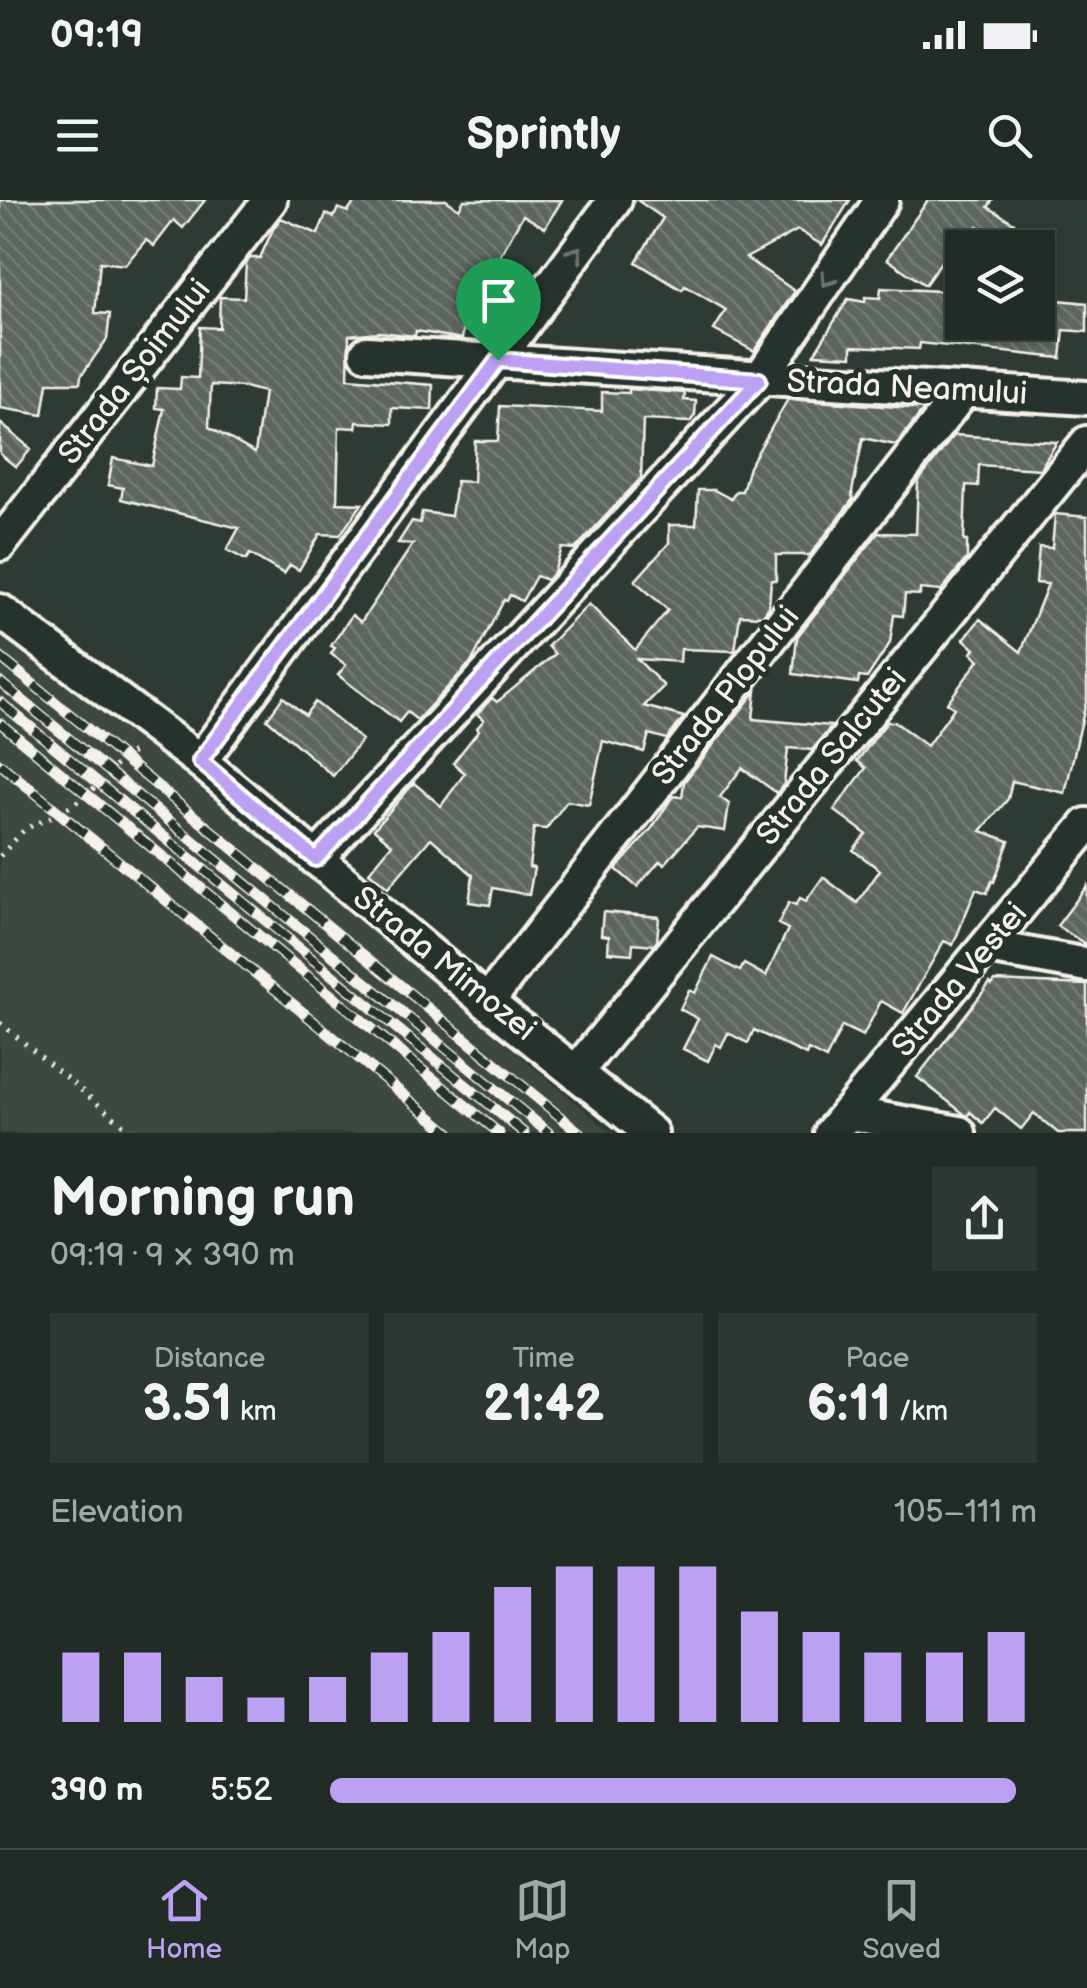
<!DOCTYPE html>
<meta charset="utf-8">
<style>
:root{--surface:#222c27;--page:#2e3833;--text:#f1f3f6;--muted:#a2a7a7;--line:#3f4844;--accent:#bca0f2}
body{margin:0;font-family:"Balsamiq Sans",sans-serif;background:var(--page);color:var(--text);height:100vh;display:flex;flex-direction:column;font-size:38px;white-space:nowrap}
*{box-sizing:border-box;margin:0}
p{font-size:32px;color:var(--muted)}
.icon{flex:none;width:55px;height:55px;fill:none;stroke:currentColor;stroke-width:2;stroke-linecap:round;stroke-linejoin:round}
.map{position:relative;height:933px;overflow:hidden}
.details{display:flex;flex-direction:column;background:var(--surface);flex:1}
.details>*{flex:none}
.tools{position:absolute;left:945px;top:30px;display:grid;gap:20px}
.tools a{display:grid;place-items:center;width:110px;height:110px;border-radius:0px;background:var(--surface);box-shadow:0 2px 8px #0004,0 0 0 2px var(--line);font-size:50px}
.pin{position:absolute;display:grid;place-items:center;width:85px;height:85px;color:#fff;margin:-102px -42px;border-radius:50% 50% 50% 0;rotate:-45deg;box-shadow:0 0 10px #0007}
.pin .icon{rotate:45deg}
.round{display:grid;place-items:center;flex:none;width:105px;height:105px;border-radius:0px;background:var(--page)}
.headline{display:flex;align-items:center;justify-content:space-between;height:170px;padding:0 50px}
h1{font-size:55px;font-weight:700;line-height:75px}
.figures{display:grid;grid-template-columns:repeat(3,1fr);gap:15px;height:170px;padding:10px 50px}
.figures div{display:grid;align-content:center;border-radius:0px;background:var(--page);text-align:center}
.figures b{font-size:50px;font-weight:700}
.figures small{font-size:28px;font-weight:400}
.figures p{font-size:28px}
.chart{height:280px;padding:20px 50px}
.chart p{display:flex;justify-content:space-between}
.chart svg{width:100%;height:180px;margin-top:10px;stroke:var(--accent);stroke-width:6}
ul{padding:0 50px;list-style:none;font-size:32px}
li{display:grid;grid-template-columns:160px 120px 1fr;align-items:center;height:75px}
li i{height:25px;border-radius:12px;background:var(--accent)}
.status{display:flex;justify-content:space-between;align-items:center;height:70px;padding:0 50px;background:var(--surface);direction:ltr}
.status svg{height:28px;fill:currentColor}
header{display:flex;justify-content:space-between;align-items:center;height:130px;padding:0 50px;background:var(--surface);font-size:45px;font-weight:700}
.tabs{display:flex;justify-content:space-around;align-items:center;height:140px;border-top:2px solid var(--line);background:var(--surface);font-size:28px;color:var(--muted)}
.tabs a{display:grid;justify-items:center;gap:5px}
.tabs .on{color:var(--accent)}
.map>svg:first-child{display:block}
</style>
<div class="status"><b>09:19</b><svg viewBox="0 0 49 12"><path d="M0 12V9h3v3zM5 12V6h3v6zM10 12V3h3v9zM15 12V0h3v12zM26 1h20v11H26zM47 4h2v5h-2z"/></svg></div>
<header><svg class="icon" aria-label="menu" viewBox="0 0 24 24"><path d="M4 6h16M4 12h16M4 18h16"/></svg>Sprintly<svg class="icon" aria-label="search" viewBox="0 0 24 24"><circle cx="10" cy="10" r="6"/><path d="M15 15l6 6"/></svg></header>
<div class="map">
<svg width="1087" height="933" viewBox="0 0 1087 933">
<defs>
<pattern id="building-back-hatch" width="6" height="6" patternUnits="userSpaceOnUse" patternTransform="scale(2.5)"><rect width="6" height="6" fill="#5c655e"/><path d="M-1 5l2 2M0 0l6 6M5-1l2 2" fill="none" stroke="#747c75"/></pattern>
</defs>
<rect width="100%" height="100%" fill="#2e3b34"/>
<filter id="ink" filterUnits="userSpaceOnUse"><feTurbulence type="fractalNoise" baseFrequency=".01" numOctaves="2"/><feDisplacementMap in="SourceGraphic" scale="20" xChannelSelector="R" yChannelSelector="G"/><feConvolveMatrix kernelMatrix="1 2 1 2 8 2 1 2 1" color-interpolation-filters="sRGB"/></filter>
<g filter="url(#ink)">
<path fill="#3c4841" d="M0 410 507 845 612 933H0Z"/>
<g fill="url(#building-back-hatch)" stroke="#f4f1e8" stroke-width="2.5" fill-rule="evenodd">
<path d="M0 0H205L183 28 174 20 154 46 146 40 125 65 100 62 95 113 110 114 107 139 81 176 80 183H48L43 215 0 208Z"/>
<path d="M356 0H446L459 9 464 0H562L545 28 523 15 491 72H529L515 95H501L495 124 486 122 484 130 464 127 462 139 416 131 415 136 380 132 349 135 348 178 433 185 432 210 392 208V224L357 222 356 228 339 227 337 303 362 304 340 335 320 334 299 370 290 365 284 374 250 354 246 360 227 350 239 328 121 299 123 288 108 285 113 258 152 266 164 209 156 208 157 188 180 189 181 177 198 178 200 127 219 128 220 97 244 98 246 63 250 58H260L273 29 281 18 318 34 326 14 334 17 338 8 348 12ZM211 185 244 187 264 192 255 253 209 227Z"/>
<path d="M637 0H850L822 45 798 30 746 58 795 91 754 151 714 130 726 110 685 86 682 90 636 62 663 18Z"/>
<path d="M928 0H993L988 7 1014 23 1002 41 978 26 970 39 961 33 925 85 887 59Z"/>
<path d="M881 88 962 92V122H1038V98L1087 103V132L1064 130 1061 158 920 143 919 149 852 146V156L814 154 848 99 865 102V97L880 98Z"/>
<path d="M629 189 685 193 684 200 696 201 695 215 690 222 643 220 641 278 575 349 562 348 554 372 547 380 536 376 522 401 510 395 507 401 504 400 472 461 417 520 407 512 399 522 338 475 346 465 331 454 335 448 331 446 352 415 361 422 413 344 398 343 412 321 420 323 422 312 451 316 456 281 473 282 475 241H498L500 206 602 211V192L629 193Z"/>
<path d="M788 199 924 209 896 245 863 238 852 292 853 299 810 355H776V380H771L769 407 762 416 740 415 735 451 681 449 680 462 637 459 664 486 644 506 684 517 667 539 649 534 644 552 603 541 589 605 567 601 546 629 534 628 529 667 534 668 529 695 493 688 490 705 469 702 473 675 431 638 388 688 369 672 392 644 374 629 414 583 441 606 465 573 453 563 479 530 477 528 484 520 477 514 492 498 497 502 555 454 548 446 589 404 635 450 668 410 635 381 669 343V325H696L698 290H714L731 299 736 291H742L749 267Z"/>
<path d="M0 223 31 249 16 267 0 254Z"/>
<path d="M954 235 1057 242 1040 269 979 265 978 286 966 285 964 341H967V358L941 391 920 389V395L905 394 903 416 894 415 890 443 867 478 859 477 858 483 793 474 797 437 878 333 916 334 918 282Z"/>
<path d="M1055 314 1087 317V498L1065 593 1012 581 1008 599 981 631 1009 641 994 682 992 681 987 693 976 689 953 745 944 741 903 813 881 801 863 836 842 826 826 859 808 850 806 855 754 830 748 843 728 833 721 847 716 844 708 861 683 849 698 819 680 809 689 790 695 793 713 757 740 771 744 764 766 776 788 729 778 724 789 702 796 705 800 698 806 701 823 677 857 703 880 670 853 650 866 634 834 610 866 568 857 561 887 522H895L927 546 954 508 947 503 979 460 971 453 975 449 964 439 980 419 1021 452 1048 384 1036 383 1039 347 1052 348Z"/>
<path d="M756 491 753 519 832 526 812 550 788 548 784 584 777 593 742 568 720 597 729 604 725 631 697 627 664 665 660 661 637 687 616 669 652 628 673 596 682 597 684 582Z"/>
<path d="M283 497 305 515 315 502 362 540 333 576 267 519Z"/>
<path d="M1087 686V745L1057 726Z"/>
<path d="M603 712 659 717 657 741 654 745 633 743 632 754 608 752 609 736 601 735Z"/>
<path d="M995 781 1087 785V933H1058L1034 913 1021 929 995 908 983 923 970 912 968 916 964 914 917 877 990 783 992 785Z"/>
</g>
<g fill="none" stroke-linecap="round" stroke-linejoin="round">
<g stroke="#f4f1e8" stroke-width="40">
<g id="minor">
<path d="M367 153 1087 198"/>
<path d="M0 344 270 0"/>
<path d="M0 411 200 561 487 802 651 933"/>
<path d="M200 561 615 0"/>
<path d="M316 659 759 180 882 0"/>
<path d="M988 747 1087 765"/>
<path d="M487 802 964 190"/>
<path d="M577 871 1087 243"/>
<path d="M848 913 959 933"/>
<path d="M831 933 1087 625"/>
</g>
</g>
<g stroke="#f4f1e8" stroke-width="5" stroke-dasharray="2.5 8" stroke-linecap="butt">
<path d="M0 656 25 629 60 613 87 595 123 558 137 550"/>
<path d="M0 823 133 933"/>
</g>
<use href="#minor" stroke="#26332d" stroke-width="32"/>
<g stroke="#f4f1e8" stroke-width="11">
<g id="rail">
<path d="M0 457 580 933"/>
<path d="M0 482 549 933"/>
<path d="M0 502 524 933"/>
<path d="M0 523 499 933"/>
<path d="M0 564 450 933"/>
</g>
</g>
<use href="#rail" stroke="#26332d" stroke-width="8" stroke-dasharray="22" stroke-linecap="butt"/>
</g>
<defs><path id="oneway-chevron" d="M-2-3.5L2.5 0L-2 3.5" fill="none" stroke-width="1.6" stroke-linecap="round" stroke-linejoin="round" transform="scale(2.5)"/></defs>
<g stroke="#6e766e">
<use href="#oneway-chevron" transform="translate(576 53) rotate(-54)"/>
<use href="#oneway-chevron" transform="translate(827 80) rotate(124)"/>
</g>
</g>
<g fill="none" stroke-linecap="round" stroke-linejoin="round" filter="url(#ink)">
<g stroke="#fff" stroke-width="20">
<path id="route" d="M498 160 759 180 316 659 200 561Z"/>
</g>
<use href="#route" stroke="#bca0f2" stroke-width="12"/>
</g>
<g text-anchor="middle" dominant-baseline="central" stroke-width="10" stroke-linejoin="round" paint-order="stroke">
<g font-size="32" fill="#f4f1e8" stroke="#26332d">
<text transform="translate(135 172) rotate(-52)">Strada Șoimului</text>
<text transform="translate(907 188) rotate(3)">Strada Neamului</text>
<text transform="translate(726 496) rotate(-52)">Strada Plopului</text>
<text transform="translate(832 557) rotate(-51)">Strada Salcutei</text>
<text transform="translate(444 764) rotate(39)">Strada Mimozei</text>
<text transform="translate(960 780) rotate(-50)">Strada Vestei</text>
</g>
</g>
</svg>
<div class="tools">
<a><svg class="icon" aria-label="layers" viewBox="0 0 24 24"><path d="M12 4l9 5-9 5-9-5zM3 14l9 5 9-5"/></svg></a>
</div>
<div class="pin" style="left:498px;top:160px;background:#1e9e55"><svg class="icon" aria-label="arrive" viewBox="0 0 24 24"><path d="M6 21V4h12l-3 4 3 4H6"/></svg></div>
</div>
<section class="details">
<div class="headline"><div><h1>Morning run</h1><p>09:19 · 9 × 390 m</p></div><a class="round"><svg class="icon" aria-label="share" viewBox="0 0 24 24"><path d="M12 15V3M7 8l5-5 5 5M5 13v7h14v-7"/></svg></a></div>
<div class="figures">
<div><p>Distance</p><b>3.51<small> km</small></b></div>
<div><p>Time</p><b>21:42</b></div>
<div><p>Pace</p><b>6:11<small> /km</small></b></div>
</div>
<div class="chart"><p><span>Elevation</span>105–111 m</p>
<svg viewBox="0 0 160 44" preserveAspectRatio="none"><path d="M5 44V27M15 44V27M25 44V33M35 44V38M45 44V33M55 44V27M65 44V22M75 44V11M85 44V6M95 44V6M105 44V6M115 44V17M125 44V22M135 44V27M145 44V27M155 44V22"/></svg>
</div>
<ul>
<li><b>390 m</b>5:52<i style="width:97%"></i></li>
</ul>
</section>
<nav class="tabs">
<a class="on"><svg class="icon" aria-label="home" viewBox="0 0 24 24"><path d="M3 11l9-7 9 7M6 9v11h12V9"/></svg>Home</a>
<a><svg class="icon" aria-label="map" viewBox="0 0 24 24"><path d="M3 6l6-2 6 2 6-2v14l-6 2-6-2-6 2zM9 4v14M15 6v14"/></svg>Map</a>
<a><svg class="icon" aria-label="saved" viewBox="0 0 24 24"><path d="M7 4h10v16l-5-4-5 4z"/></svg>Saved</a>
</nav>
